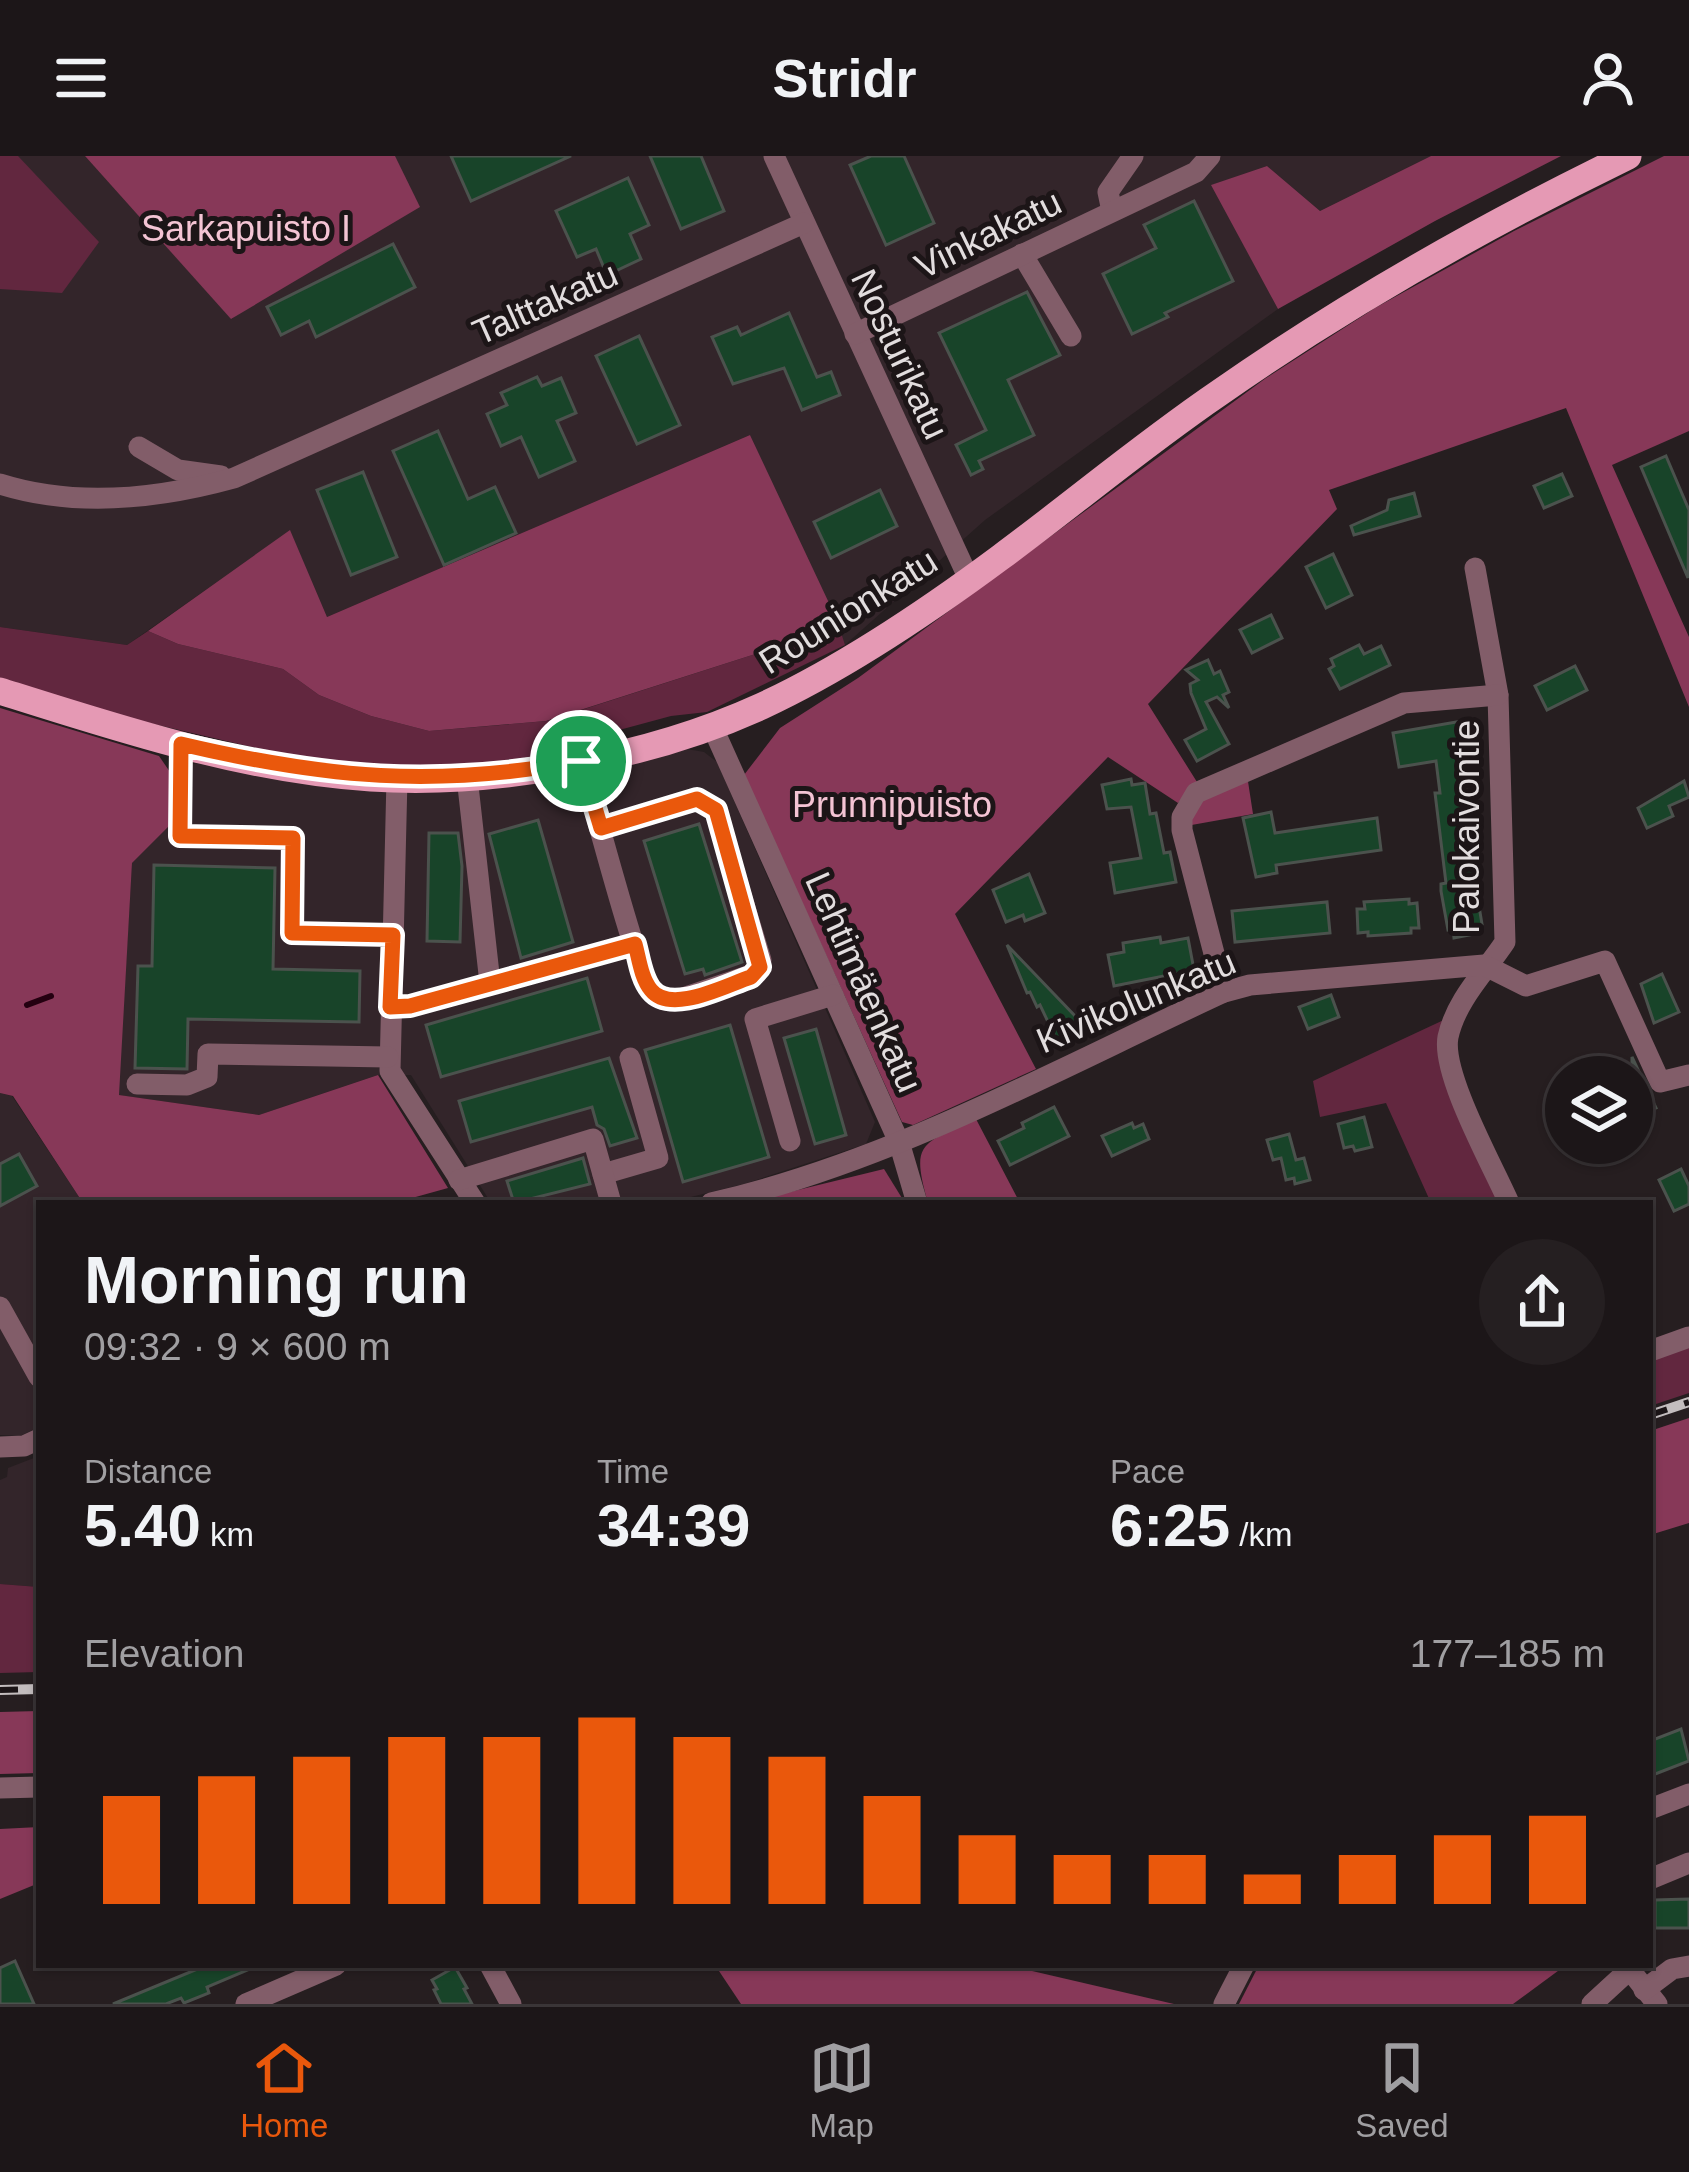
<!DOCTYPE html>
<meta charset="utf-8">
<style>
:root{--surface:#1c1618;--page:#251f21;--text:#f1f3f6;--muted:#a09fa2;--line:#3a3537;--accent:#ea580c}
body{margin:0;font-family:Helvetica,sans-serif;background:var(--page);color:var(--text);height:100vh;display:flex;flex-direction:column;font-size:45px;white-space:nowrap}
*{box-sizing:border-box;margin:0}
p{font-size:39px;color:var(--muted)}
.icon{flex:none;width:66px;height:66px;fill:none;stroke:currentColor;stroke-width:2;stroke-linecap:round;stroke-linejoin:round}
.map{position:relative;flex:1;overflow:hidden}
.panel{position:absolute;left:36px;top:1044px;width:1617px;height:768px;display:flex;flex-direction:column;background:var(--surface);border-radius:0px;box-shadow:0 3px 9px #0004,0 0 0 3px var(--line)}
.panel>*{flex:none}
.fabs{position:absolute;left:1545px;top:900px;display:grid;gap:24px}
.fabs a{display:grid;place-items:center;width:108px;height:108px;border-radius:50%;background:var(--surface);box-shadow:0 3px 9px #0004,0 0 0 3px var(--line);font-size:60px}
.pin{position:absolute;display:grid;place-items:center;width:102px;height:102px;color:#fff;margin:-51px;border:6px solid #fff;border-radius:50%;box-shadow:0 3px 12px #0007}
.round{display:grid;place-items:center;flex:none;width:126px;height:126px;border-radius:63px;background:var(--page)}
.headline{display:flex;align-items:center;justify-content:space-between;height:204px;padding:0 48px}
h1{font-size:66px;font-weight:700;line-height:90px}
.metrics{display:grid;grid-template-columns:repeat(3,1fr);gap:18px;height:204px;padding:12px 48px}
.metrics div{display:grid;align-content:center}
.metrics b{font-size:60px;font-weight:700}
.metrics small{font-size:33px;font-weight:400}
.metrics p{font-size:33px}
.chart{height:336px;padding:24px 48px}
.chart p{display:flex;justify-content:space-between}
.chart svg{width:100%;height:216px;margin-top:12px;stroke:var(--accent);stroke-width:6}
header{display:flex;justify-content:space-between;align-items:center;height:156px;padding:0 48px;background:var(--surface);font-size:54px;font-weight:700}
.tabs{display:flex;justify-content:space-around;align-items:center;height:168px;border-top:3px solid var(--line);background:var(--surface);font-size:33px;color:var(--muted)}
.tabs a{display:grid;justify-items:center;gap:6px}
.tabs .current{color:var(--accent)}
.map>svg:first-child{display:block}
</style>
<header><svg class="icon" aria-label="menu" viewBox="0 0 24 24"><path d="M4 6h16M4 12h16M4 18h16"/></svg>Stridr<svg class="icon" aria-label="person" viewBox="0 0 24 24"><circle cx="12" cy="8" r="4"/><path d="M4 21q1-7 8-7t8 7"/></svg></header>
<div class="map">
<svg width="1689" height="1848" viewBox="0 0 1689 1848">
<rect width="100%" height="100%" fill="#261e20"/>
<g fill="#33252a">
<path d="M0 0H85L232 163 395 0H1431L1320 55 1267 10 1212 29 1278 153 985 364 845 489 750 279 327 461 290 375 127 489 0 471Z"/>
<path d="M687 593 704 596 717 606 875 966 866 988 744 1028 666 1047H491L411 919H378L259 959 118 939 132 707 169 670 170 616 199 606 486 633 561 625Z"/>
<path d="M0 937 12 940 83 1047H39V1271L20 1280 0 1279Z"/>
<path d="M39 1300V1431L0 1428V1324L7 1321 8 1312Z"/>
</g>
<g fill="#62273f">
<path d="M0 0H18L99 86 62 137 0 133Z"/>
<path d="M837 464 845 489 707 556 671 560 597 580 573 596 448 611 361 609 295 601 94 554 0 524V471L127 489 148 475 178 488 283 513 319 539 371 560 429 575 547 565 771 493Z"/>
<path d="M1448 862 1442 880 1501 1047H1431L1386 947 1320 961 1313 925Z"/>
<path d="M1689 1186V1237L1650 1250V1200Z"/>
<path d="M0 1428 39 1431V1516L0 1517Z"/>
</g>
<g fill="#873858">
<path d="M85 0H395L420 51 231 163Z"/>
<path d="M1431 0H1561L1435 65 1278 153 1211 29 1267 10 1320 55Z"/>
<path d="M1664 0H1689V275L1612 309 1689 481V551L1566 252 1329 334 1337 353 1148 548 1197 626 1178 647 1108 601 955 758 1036 913 913 969 902 966 744 619 780 572 858 522 1266 222 1375 152 1514 75Z"/>
<path d="M750 279 837 464 771 493 546 565 429 575 371 560 319 539 283 513 178 488 148 475 290 374 327 461Z"/>
<path d="M0 552 159 600 170 616 169 670 132 707 119 939 259 959 378 919 448 1032 394 1047H83L13 940 0 937Z"/>
<path d="M1247 619 1253 658 1186 670 1194 648Z"/>
<path d="M976 963 1020 1047H928C910 984 922 989 976 963Z"/>
<path d="M884 1013 905 1047H744Z"/>
<path d="M1689 1262V1367L1650 1379V1275Z"/>
<path d="M39 1555V1617L0 1618V1556Z"/>
<path d="M39 1671V1727L0 1743V1673Z"/>
<path d="M715 1809H1006L1174 1848H741Z"/>
<path d="M1259 1809H1566L1513 1848H1239Z"/>
</g>
<g fill="none" stroke-linecap="round" stroke-linejoin="round">
<path stroke="#240010" stroke-width="6" d="M27 849 51 840"/>
</g>
<g fill="#184429" stroke="#4b524d" stroke-width="3">
<path d="M451 0H571L471 45Z"/>
<path d="M650 0H701L724 55 681 73Z"/>
<path d="M871 0H904L934 67 886 89 850 9Z"/>
<path d="M628 22 649 69 630 78 641 103 607 119 596 93 577 101 556 55Z"/>
<path d="M1194 45 1233 125 1165 157 1168 161 1132 178 1103 118 1156 92 1144 69Z"/>
<path d="M393 88 415 131 316 181 309 165 281 179 267 151Z"/>
<path d="M1027 136 1060 199 1008 224 1034 279 979 305 983 313 971 319 956 289 986 274 939 177Z"/>
<path d="M789 157 817 221 831 216 840 239 802 254 784 212 733 228 712 181 737 171 741 179Z"/>
<path d="M639 180 680 269 637 288 596 200Z"/>
<path d="M537 221 542 230 561 222 576 257 557 265 575 305 539 321 521 281 501 290 487 258 507 249 501 237Z"/>
<path d="M438 275 468 343 495 331 516 377 444 409 393 295Z"/>
<path d="M1666 300 1689 354 1688 422 1641 311Z"/>
<path d="M363 316 397 401 351 419 317 334Z"/>
<path d="M1562 318 1572 340 1544 352 1534 330Z"/>
<path d="M880 334 897 370 831 402 814 366Z"/>
<path d="M1414 337 1420 360 1354 379 1351 370 1387 354 1389 344Z"/>
<path d="M1333 398 1352 439 1326 452 1306 411Z"/>
<path d="M1271 459 1282 482 1252 497 1240 474Z"/>
<path d="M1359 489 1364 498 1381 490 1390 509 1340 533 1329 513 1334 510 1331 503Z"/>
<path d="M1208 504 1214 518 1220 515 1229 536 1223 539 1229 552 1217 541 1206 546 1229 588 1197 605 1185 584 1206 573 1191 537 1190 528 1198 524 1186 514Z"/>
<path d="M1575 510 1587 534 1547 554 1535 530Z"/>
<path d="M1462 565 1468 600 1460 601 1476 686 1471 687 1470 697 1482 768 1477 769 1479 777 1454 782 1453 773 1448 774 1441 735V728L1446 727 1435 637H1440L1436 605 1399 611 1393 577Z"/>
<path d="M1131 623 1132 629 1145 627 1150 658 1156 657 1164 697 1170 696 1176 726 1115 737 1110 707 1141 702 1131 651 1107 653 1102 629Z"/>
<path d="M1684 625 1689 641 1669 650 1673 660 1647 672 1638 652Z"/>
<path d="M1271 656 1275 677 1377 662 1381 694 1276 709 1277 717 1256 721 1243 662Z"/>
<path d="M538 664 573 786 521 802 489 678Z"/>
<path d="M699 668 742 806 705 819 703 813 685 818 644 685Z"/>
<path d="M429 677H458L462 710 460 786 427 785Z"/>
<path d="M154 709 275 712 273 813 360 815 359 866 188 863 187 913 135 912 138 810H152Z"/>
<path d="M1029 718 1045 757 1025 765 1023 759 1006 766 993 734Z"/>
<path d="M1409 743V748L1417 747 1419 772H1411V777L1368 780V776L1358 777 1357 753H1365L1364 746Z"/>
<path d="M1327 746 1330 777 1235 786 1232 755Z"/>
<path d="M1160 781 1161 787 1188 782 1194 814 1114 830 1108 799 1124 796 1123 787Z"/>
<path d="M1007 789 1078 863 1090 857 1098 873 1060 891 1040 849 1037 851 1030 836 1027 837Z"/>
<path d="M1662 818 1679 856 1654 867 1641 828Z"/>
<path d="M587 822 602 875 441 921 426 869Z"/>
<path d="M1331 839 1339 861 1308 873 1299 851Z"/>
<path d="M730 869 769 1001 683 1026 645 894Z"/>
<path d="M816 873 846 979 815 988 784 882Z"/>
<path d="M1632 901 1656 952 1648 955 1651 962 1632 969Z"/>
<path d="M609 902 637 982 610 990 604 973 597 969 592 951 471 986 459 945Z"/>
<path d="M1054 951 1069 980 1010 1009 998 985 1024 972 1022 967Z"/>
<path d="M1364 961 1372 991 1355 995 1353 990 1344 992 1338 968Z"/>
<path d="M1132 967 1134 972 1143 968 1149 983 1112 1000 1102 980Z"/>
<path d="M1289 978 1296 1004 1304 1002 1310 1024 1295 1028 1294 1022 1286 1024 1281 1002 1273 1004 1267 984Z"/>
<path d="M19 998 37 1030 0 1050V1008Z"/>
<path d="M583 1002 590 1028 514 1047 507 1025Z"/>
<path d="M1681 1013 1689 1030V1048L1674 1055 1659 1024Z"/>
<path d="M1681 1573 1689 1605 1650 1620V1585Z"/>
<path d="M1689 1743V1772H1655V1744Z"/>
<path d="M15 1805 34 1848H0V1812Z"/>
<path d="M207 1809H259L207 1831 209 1837 184 1847 181 1842 166 1848H113Z"/>
<path d="M455 1811 467 1832 464 1833 472 1848H441L434 1834 437 1833 432 1824Z"/>
</g>
<g fill="none" stroke-linecap="round" stroke-linejoin="round">
<g stroke="#825d69" stroke-width="21">
<path d="M774 0 969 423"/>
<path d="M1112 55 1108 36 1133 0"/>
<path d="M1022 98 1071 180"/>
<path d="M855 178 1196 16 1210 0"/>
<path d="M139 291 178 314 221 320"/>
<path d="M0 328C76 352 158 343 234 322L804 67"/>
<path d="M1475 412 1498 539 1505 786C1485 816 1456 844 1448 881 1441 918 1493 1010 1509 1047"/>
<path d="M712 570 899 986 917 1047"/>
<path d="M181 588 180 679 293 682 292 777 393 779"/>
<path d="M581 605C591 638 639 824 653 837 661 844 670 844 680 843L757 817 761 804 715 654 696 643 601 672"/>
<path d="M397 622 390 915 475 1047"/>
<path d="M490 827 635 788"/>
<path d="M1224 836 1182 674V661L1196 637 1404 547 1498 539"/>
<path d="M390 851 410 850 490 827 467 621"/>
<path d="M137 928 187 929 207 921 208 898 388 901"/>
<path d="M790 985 755 863 833 839"/>
<path d="M603 1018 658 1002 630 902"/>
<path d="M459 1024 593 983 611 1047"/>
<path d="M711 1047C891 1006 1057 913 1224 836L1250 829 1484 809 1526 830 1605 805 1660 926 1689 919"/>
<path d="M0 1151 39 1221"/>
<path d="M1650 1195 1689 1181"/>
<path d="M0 1291 24 1290 39 1283"/>
<path d="M0 1632 39 1631"/>
<path d="M1650 1653 1689 1638"/>
<path d="M1650 1723 1689 1707"/>
<path d="M490 1809 511 1848"/>
<path d="M1626 1809 1657 1848"/>
<path d="M1644 1834 1672 1813 1689 1810"/>
<path d="M246 1848 336 1809"/>
<path d="M1224 1848 1244 1809"/>
<path d="M1592 1848 1629 1814"/>
</g>
<path stroke="#e599b4" stroke-width="27" d="M0 535C120 573 245 614 371 622 496 630 648 602 762 550 846 511 927 456 1001 401 1074 347 1144 288 1219 237 1349 146 1486 69 1628 0"/>
<g stroke="#c3bdbe" stroke-width="10">
<g id="rail">
<path d="M1650 1259 1689 1246"/>
<path d="M0 1534 39 1533"/>
</g>
</g>
<use href="#rail" stroke="#1c1517" stroke-width="6" stroke-dasharray="18" stroke-linecap="butt"/>
</g>
<g fill="none" stroke-linecap="round" stroke-linejoin="round">
<g stroke="#fff" stroke-width="24">
<path id="route" d="M181 588C325 622 435 632 581 605L601 672 697 643 716 654 760 811 751 821C726 829 671 859 651 834 641 822 639 802 635 788L410 850 390 851 393 779 292 777 293 682 180 680Z"/>
</g>
<use href="#route" stroke="#ea580c" stroke-width="15"/>
</g>
<g text-anchor="middle" dominant-baseline="central" stroke-width="10" stroke-linejoin="round" paint-order="stroke">
<g font-size="36" fill="#f4c4d4" stroke="#1c1517">
<text x="246" y="72">Sarkapuisto I</text>
<text x="892" y="648">Prunnipuisto</text>
</g>
<g font-size="36" fill="#e2ddde" stroke="#1c1517">
<text transform="translate(988 78) rotate(-26)">Vinkakatu</text>
<text transform="translate(545 147) rotate(-24)">Talttakatu</text>
<text transform="translate(900 198) rotate(65)">Nosturikatu</text>
<text transform="translate(848 455) rotate(-32)">Rounionkatu</text>
<text transform="translate(1466 671) rotate(-90)">Palokaivontie</text>
<text transform="translate(864 826) rotate(66)">Lehtimäenkatu</text>
<text transform="translate(1136 845) rotate(-23)">Kivikolunkatu</text>
</g>
</g>
</svg>
<div class="fabs">
<a><svg class="icon" aria-label="layers" viewBox="0 0 24 24"><path d="M12 4l9 5-9 5-9-5zM3 14l9 5 9-5"/></svg></a>
</div>
<div class="pin" style="left:581px;top:605px;background:#1e9e55"><svg class="icon" aria-label="arrive" viewBox="0 0 24 24"><path d="M6 21V4h12l-3 4 3 4H6"/></svg></div>
<section class="panel">
<div class="headline"><div><h1>Morning run</h1><p>09:32 · 9 × 600 m</p></div><a class="round"><svg class="icon" aria-label="share" viewBox="0 0 24 24"><path d="M12 15V3M7 8l5-5 5 5M5 13v7h14v-7"/></svg></a></div>
<div class="metrics">
<div><p>Distance</p><b>5.40<small> km</small></b></div>
<div><p>Time</p><b>34:39</b></div>
<div><p>Pace</p><b>6:25<small> /km</small></b></div>
</div>
<div class="chart"><p><span>Elevation</span>177–185 m</p>
<svg viewBox="0 0 160 44" preserveAspectRatio="none"><path d="M5 44V22M15 44V18M25 44V14M35 44V10M45 44V10M55 44V6M65 44V10M75 44V14M85 44V22M95 44V30M105 44V34M115 44V34M125 44V38M135 44V34M145 44V30M155 44V26"/></svg>
</div>
</section>
</div>
<nav class="tabs">
<a class="current"><svg class="icon" aria-label="home" viewBox="0 0 24 24"><path d="M3 11l9-7 9 7M6 9v11h12V9"/></svg>Home</a>
<a><svg class="icon" aria-label="map" viewBox="0 0 24 24"><path d="M3 6l6-2 6 2 6-2v14l-6 2-6-2-6 2zM9 4v14M15 6v14"/></svg>Map</a>
<a><svg class="icon" aria-label="saved" viewBox="0 0 24 24"><path d="M7 4h10v16l-5-4-5 4z"/></svg>Saved</a>
</nav>
